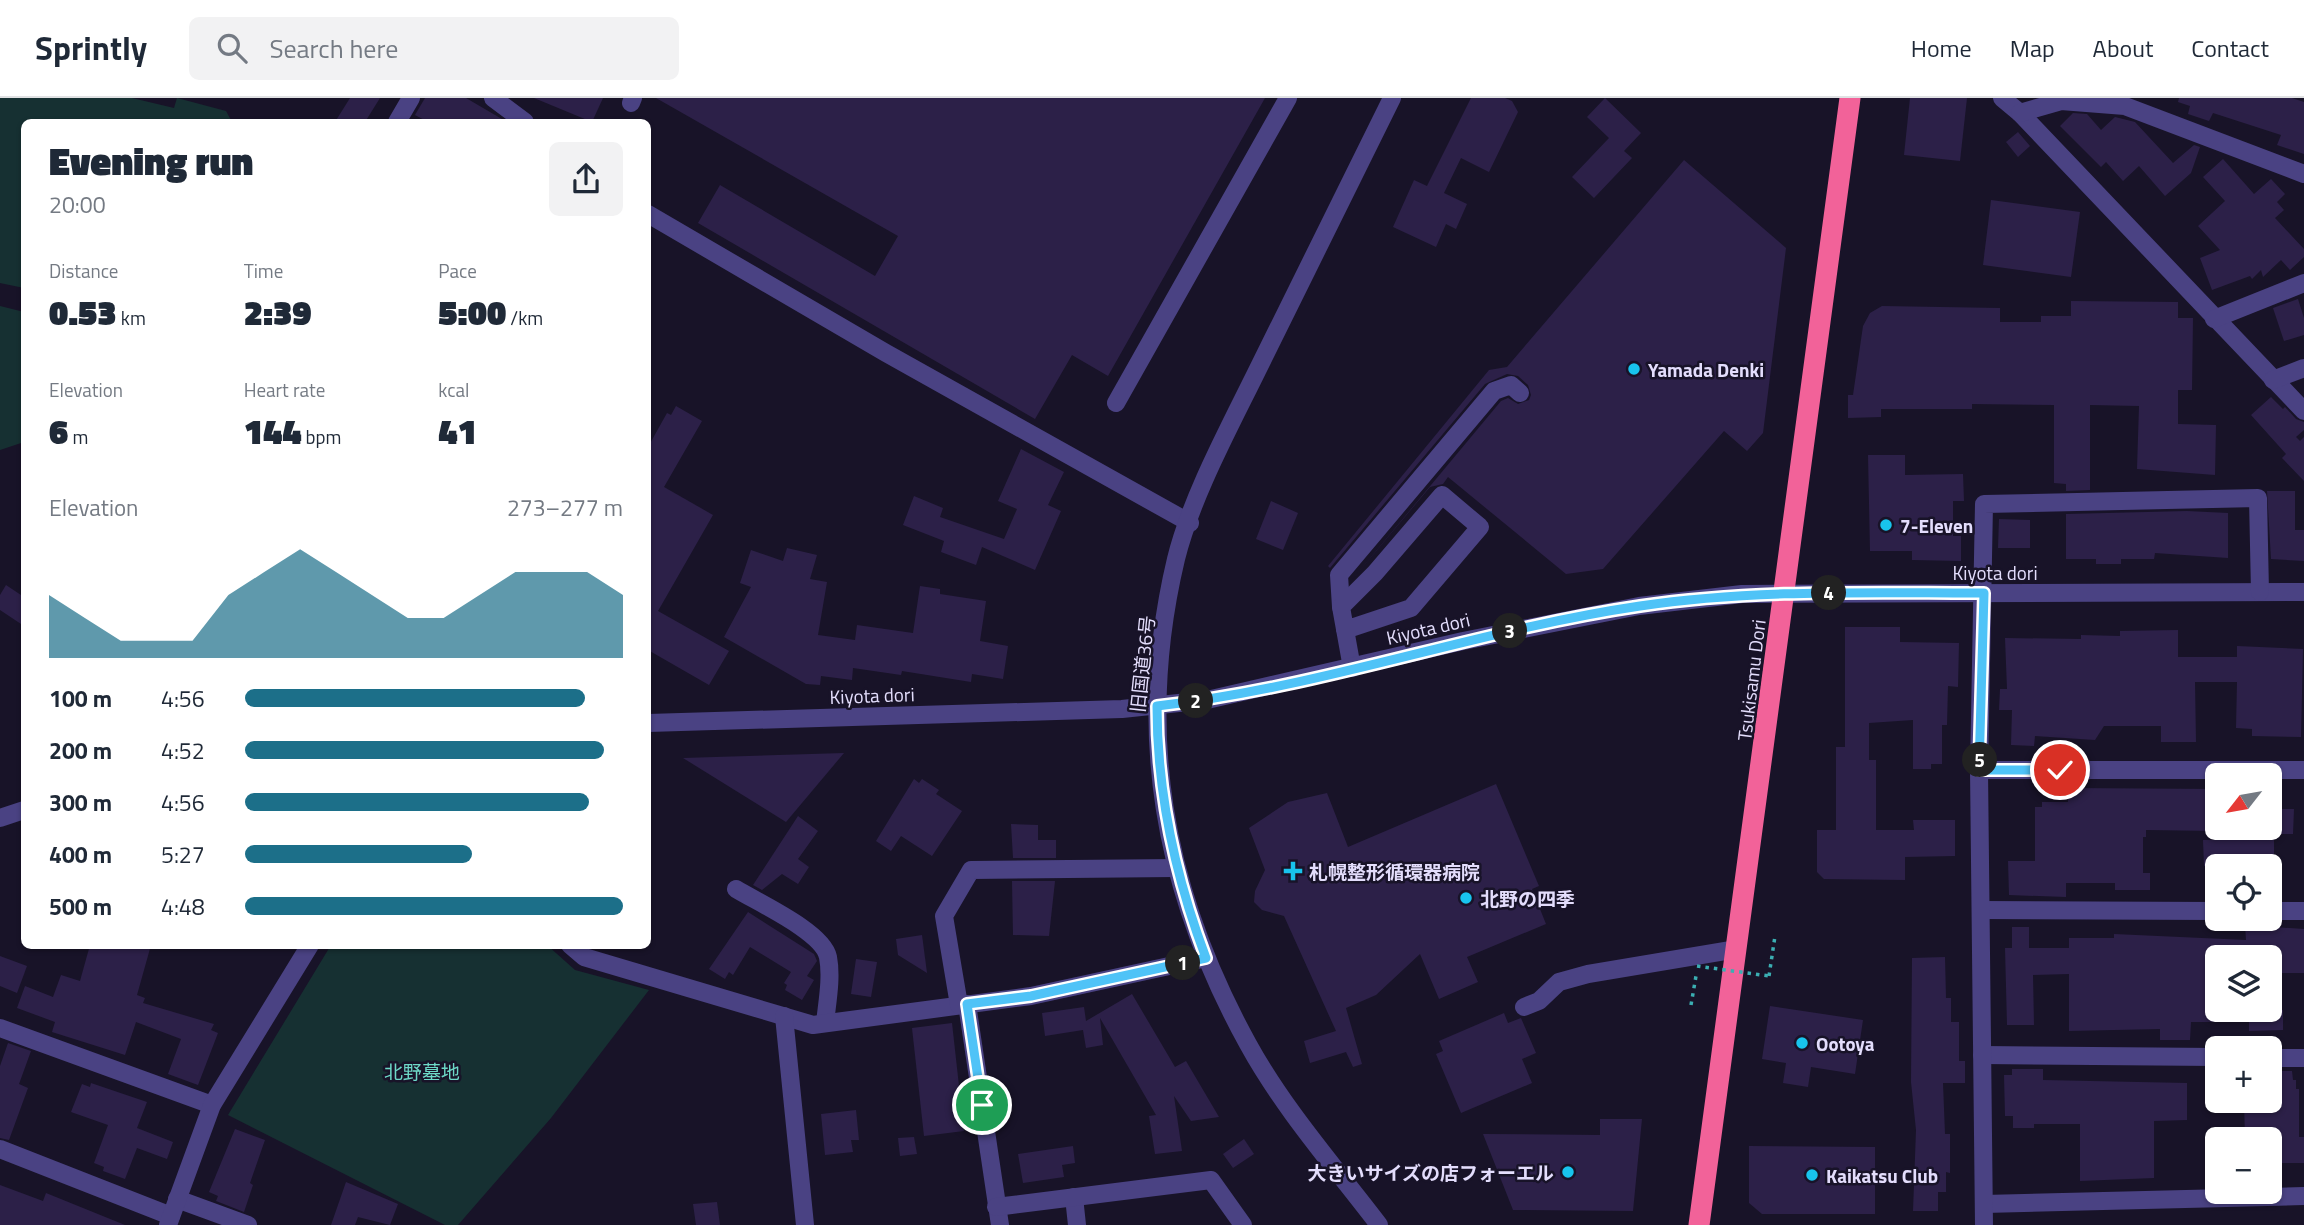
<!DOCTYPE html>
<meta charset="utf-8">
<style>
:root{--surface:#fff;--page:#f2f2f3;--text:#1f2937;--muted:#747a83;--line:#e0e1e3;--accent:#1c6f89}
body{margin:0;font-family:"Titillium Web","Noto Sans JP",sans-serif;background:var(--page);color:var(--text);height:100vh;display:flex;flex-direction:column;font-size:26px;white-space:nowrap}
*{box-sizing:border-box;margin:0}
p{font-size:23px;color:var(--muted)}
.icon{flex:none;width:38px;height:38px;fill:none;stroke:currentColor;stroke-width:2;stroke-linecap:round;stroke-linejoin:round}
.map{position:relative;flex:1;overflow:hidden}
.side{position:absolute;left:21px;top:21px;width:630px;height:830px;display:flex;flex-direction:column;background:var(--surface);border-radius:10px;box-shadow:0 2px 5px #0004}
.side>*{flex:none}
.needle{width:46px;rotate:239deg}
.fabs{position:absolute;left:2205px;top:665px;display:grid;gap:14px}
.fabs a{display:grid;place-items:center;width:77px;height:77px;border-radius:10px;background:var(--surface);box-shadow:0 2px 5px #0004;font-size:35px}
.pin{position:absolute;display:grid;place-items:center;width:60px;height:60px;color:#fff;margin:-30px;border:4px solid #fff;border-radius:50%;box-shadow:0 2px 7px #0007}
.km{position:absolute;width:35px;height:35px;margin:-18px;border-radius:50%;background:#222;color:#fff;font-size:19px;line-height:35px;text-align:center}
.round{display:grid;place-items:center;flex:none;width:74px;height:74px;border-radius:10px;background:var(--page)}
.headline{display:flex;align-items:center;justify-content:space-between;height:119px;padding:0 28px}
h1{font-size:38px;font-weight:800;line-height:52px}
.figures{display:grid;grid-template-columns:repeat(3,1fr);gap:10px;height:119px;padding:7px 28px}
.figures div{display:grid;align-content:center}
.figures b{font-size:35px;font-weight:800}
.figures small{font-size:19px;font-weight:400}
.figures p{font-size:19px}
.chart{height:196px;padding:14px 28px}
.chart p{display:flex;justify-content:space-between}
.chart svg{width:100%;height:126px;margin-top:7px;fill:var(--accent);opacity:.7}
ul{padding:0 28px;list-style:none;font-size:23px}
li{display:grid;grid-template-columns:112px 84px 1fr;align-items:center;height:52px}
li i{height:18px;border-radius:9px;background:var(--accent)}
header{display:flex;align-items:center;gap:42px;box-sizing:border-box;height:98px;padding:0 35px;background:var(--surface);border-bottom:2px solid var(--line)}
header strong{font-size:33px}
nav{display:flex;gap:38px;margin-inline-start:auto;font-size:24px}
.search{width:490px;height:63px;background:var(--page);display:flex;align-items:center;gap:18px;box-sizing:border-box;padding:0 24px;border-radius:10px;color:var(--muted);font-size:26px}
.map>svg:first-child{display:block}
</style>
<header>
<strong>Sprintly</strong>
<div class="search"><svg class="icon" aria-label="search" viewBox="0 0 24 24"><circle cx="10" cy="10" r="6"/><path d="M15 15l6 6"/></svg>Search here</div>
<nav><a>Home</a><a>Map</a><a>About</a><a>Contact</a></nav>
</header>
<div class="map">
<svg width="2304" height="1127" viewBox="0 0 2304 1127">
<rect width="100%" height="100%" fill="#181328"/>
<g fill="#163032">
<path d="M0 0H132L174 10 177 0 226 13 232 24H24V190L0 185Z"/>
<path d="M0 208 24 214V344L0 352Z"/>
<path d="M331 847H547L575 872 649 892 551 1020 458 1127H445L228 1017Z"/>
</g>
<g fill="#2c2048">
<path d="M350 0H380L365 24H335Z"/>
<path d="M425 0H466L507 24H428L415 17Z"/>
<path d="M534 0H603L592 24Z"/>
<path d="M656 0H1265L1108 278 1072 257 1035 321 698 125 720 87 875 178 898 138Z"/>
<path d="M1471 0H1505L1512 3 1518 14 1489 74 1461 60 1444 95 1467 106 1456 131 1446 126 1436 149 1393 129 1414 82 1427 88Z"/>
<path d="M1605 0 1641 35 1624 53 1632 60 1594 100 1572 79 1609 40 1587 19Z"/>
<path d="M1910 0H1967L1960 63 1904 57Z"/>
<path d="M2179 0H2292L2304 4V56L2277 47 2281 37 2213 15 2209 23 2188 16 2190 8 2178 4Z"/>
<path d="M2073 15 2087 16 2101 32 2115 19 2135 24 2173 65 2194 47 2200 49 2191 75 2165 98 2139 68 2123 83 2106 64 2101 69 2060 28Z"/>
<path d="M2018 34 2030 48 2018 59 2006 44Z"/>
<path d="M2223 61 2254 96 2271 81 2285 96 2277 104 2284 112 2275 120 2304 151V159L2290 172 2281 162 2263 179 2261 172 2252 181 2250 178 2212 192 2200 160 2220 152 2198 128 2225 103 2203 79Z"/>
<path d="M1684 62 1786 150 1763 335 1747 353 1724 333 1603 471 1566 476 1448 379 1443 386 1430 389 1351 483 1501 303 1508 300 1518 306 1529 302 1531 297 1528 287 1518 278 1507 276 1485 286 1330 470 1328 468 1489 272 1507 269Z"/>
<path d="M1991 102 2080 114 2071 179 1983 167Z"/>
<path d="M2298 201 2304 220V237L2284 243 2273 210Z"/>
<path d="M2071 203 2178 204V220H2193L2192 292H2178V326L2216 327 2215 377 2137 371 2139 308 2090 307V392L2066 393V386L2054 385V307L1972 306V311H1881V319L1848 320V297H1853L1863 228 1870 215 1882 208 2000 210V224H2041V218H2071Z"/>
<path d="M2271 299 2283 311 2285 309 2296 321 2304 324V332L2296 339 2300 343 2304 339V383L2282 360 2286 356 2251 317Z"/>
<path d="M676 308 702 323 664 389 713 417 658 513 729 553 709 587 648 552V349L667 315 671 317Z"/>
<path d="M1021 351 1064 374 1048 407 1061 413 1035 472 982 449 976 467 941 454 944 443 903 427 914 398 943 410 940 419 1004 441 1017 411 998 403Z"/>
<path d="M1868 357H1905V377L1963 376 1964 403H1953V438H1961V463L1912 462V453H1870Z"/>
<path d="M2267 393H2295V432H2304V463L2271 461Z"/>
<path d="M1271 403 1298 415 1283 452 1256 441Z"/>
<path d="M2187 413 2228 415V460L2155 455 2154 461H2121V466H2096V461H2066V416Z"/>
<path d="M1999 421 2030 422V450H1998Z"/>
<path d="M787 450 817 457 810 481 827 484 818 537 855 542 857 527 913 535 920 488 940 491V496L986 503 980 543 1008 548 1003 581 972 576 971 584 902 573 901 577 853 570 852 582 821 578 820 587 806 586 724 539 751 489 740 485 751 452 783 463Z"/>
<path d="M6 487 24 499V528L0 512V497Z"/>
<path d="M1845 529H1900V544L1959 545 1958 589 1948 588 1947 627H1942V666H1931V671H1913V622L1869 625V662H1876V732H1914L1913 722H1955V758L1905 759V782L1824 781 1817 774V732H1836V649H1845Z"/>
<path d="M2178 532V559H2237V548L2303 551 2301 639 2252 638V631L2236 630 2237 584H2195L2196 644H2161V628H2104L2095 642 2035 638 2034 648 2011 647 2012 612H1999L2000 591H2007L2005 540 2081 541V537L2120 538V533Z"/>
<path d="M844 655 786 724 683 660Z"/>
<path d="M914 681 919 685 922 681 939 692 936 696 962 713 932 758 901 738 891 753 876 743Z"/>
<path d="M1496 686 1539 788 1532 791 1546 826 1467 859 1478 884 1439 901 1420 856 1376 897 1346 910 1362 966 1353 969 1346 954 1310 965 1304 943 1336 933 1284 818 1262 812 1254 804 1255 793 1265 772 1249 730 1288 704 1327 695 1348 749Z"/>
<path d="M2068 690 2217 691V733L2146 732V739H2143V775H2150V792H2115V785H2066V799L2009 797 2008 763H2035V709H2042V704H2068Z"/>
<path d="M2270 711H2294L2293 736H2274V768H2204L2203 742 2250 741V730H2270Z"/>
<path d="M798 718 818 733 798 761 809 769 798 786 782 776 762 792 753 787Z"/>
<path d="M1011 726 1038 727V742H1056V760H1013Z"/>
<path d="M1012 783H1055L1049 838 1013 837Z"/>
<path d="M748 814 814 856 817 863 807 878 814 882 802 902 785 892 787 887 784 885 791 874 750 849 733 877 729 874 725 881 709 871Z"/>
<path d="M2245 827 2304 831V875H2280V857L2217 859V924H2191L2190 942H2160V931L2069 933V876L2033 877 2034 927H2007L2005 850H2012V829H2029V850H2069V840H2114V836L2246 842Z"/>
<path d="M922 837 927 875 898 857 896 841Z"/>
<path d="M90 847H151L137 897 145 900 143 905 214 926 211 932 218 935 198 987 168 976 181 941 136 924 125 957 52 934 55 924 17 910 25 888 53 899 61 877 80 883Z"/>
<path d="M0 858 27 868 17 895 0 888Z"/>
<path d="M1945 859 1946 900H1951V924H1959V963H1965V985H1943L1945 1036H1950V1075L1946 1074V1094H1938V1113H1913L1916 1032 1911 984 1912 860Z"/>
<path d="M856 861 877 864 871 899 851 896Z"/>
<path d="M1132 896 1175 969 1186 963 1219 1019 1191 1023 1174 998 1182 1053 1155 1056 1149 1018 1156 1017 1100 920 1103 947 1086 950 1083 932 1045 938 1042 915 1084 909 1086 923Z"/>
<path d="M1770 908 1863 922 1855 976 1811 969 1808 989 1783 985 1786 965 1762 961Z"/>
<path d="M2249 912H2283V932L2249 933Z"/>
<path d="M1504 915 1508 925 1521 920 1536 955 1522 961 1532 985 1461 1015 1436 956 1443 953 1439 943Z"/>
<path d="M952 925 964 1033 924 1038 912 930Z"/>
<path d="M8 945 31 953 19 986 28 990 9 1042 0 1040V968Z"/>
<path d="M2012 971H2043V982L2187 985V1022L2154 1023V1080L2080 1083V1026H2034V1030H2013V1018H2005L2004 977H2012Z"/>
<path d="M2270 973H2292L2293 982H2296V991H2299V1039H2304V1065H2270V1041H2245L2244 1003H2270Z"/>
<path d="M91 985 147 1004 137 1030 173 1044 167 1061 137 1050 125 1081 103 1073 104 1069 94 1065 108 1027 71 1014 82 986 90 989Z"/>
<path d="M856 1012 859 1042H851L853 1054 825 1057 821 1016Z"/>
<path d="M1600 1021H1642L1633 1113 1513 1112 1483 1036 1600 1037Z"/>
<path d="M235 1031 265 1042 250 1085 253 1087 244 1114 216 1103 218 1098 209 1094Z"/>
<path d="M914 1039 917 1056 900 1058 898 1040Z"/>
<path d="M1244 1041 1254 1056 1233 1070 1223 1056Z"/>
<path d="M1073 1048 1075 1065 1062 1067 1064 1079 1023 1085 1018 1056Z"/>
<path d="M1749 1048 1875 1049V1116H1762L1749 1105Z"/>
<path d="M346 1084 398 1106 390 1127 358 1119 355 1127H331Z"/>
<path d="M0 1087 43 1103 46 1095 125 1127H0Z"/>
<path d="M717 1104 720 1127H696L693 1106Z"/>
</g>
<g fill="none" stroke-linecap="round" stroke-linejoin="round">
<g stroke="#3baeb2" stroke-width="3.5" stroke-dasharray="3.5 5" stroke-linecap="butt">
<path d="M1769 878 1775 838"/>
<path d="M1691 907 1696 878"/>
</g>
<g stroke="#4a4283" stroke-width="18">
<path d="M493 0 525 24"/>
<path d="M2002 0 2020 15 2304 313"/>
<path d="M631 5 633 0"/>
<path d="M2020 15 2061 3 2125 8 2304 76"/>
<path d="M397 24 411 0"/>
<path d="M648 116 886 255 1190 425"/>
<path d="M2214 221 2304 185"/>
<path d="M2273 282 2304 270"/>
<path d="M1116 305 1288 0"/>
<path d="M1341 509 1339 477 1494 293 1511 287 1520 295"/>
<path d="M1345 532 1411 510 1480 429 1442 397 1375 475 1341 509 1352 570"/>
<path d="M648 625 1122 611 1207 602 1463 543 1639 508 1742 496 2304 494"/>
<path d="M1979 672H2304"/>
<path d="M0 720 24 712"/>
<path d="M736 791C759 805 823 834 828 859 832 880 827 905 825 925"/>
<path d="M1981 812 2217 813"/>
<path d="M2270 813H2304"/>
<path d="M570 847 584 859 813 927 1031 898 1206 860"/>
<path d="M967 906 1000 1127"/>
<path d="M959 907 944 818 971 772 1175 770"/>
<path d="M1524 909 1539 903 1559 884 1588 876 1737 851"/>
<path d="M784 918 805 1127"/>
<path d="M0 930 212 1007"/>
<path d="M1982 957 2217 959"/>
<path d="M2270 960H2304"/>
<path d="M0 1051 171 1118"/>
<path d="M1074 1099 1077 1127"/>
<path d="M177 1101 248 1127"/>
<path d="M1984 1106 2304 1098"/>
<path d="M996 1109 1211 1082 1243 1127"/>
<path d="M168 1127 212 1007 310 847"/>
<path d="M1379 1127C1334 1068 1283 1010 1248 946 1163 792 1135 633 1176 461 1191 400 1229 330 1257 273 1302 182 1347 91 1392 0"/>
<path d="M1984 1127 1979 672 1984 406 2258 400 2260 494"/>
</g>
<path stroke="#f26299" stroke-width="21" d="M1699 1127C1751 751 1798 375 1850 0"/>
<path stroke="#3baeb2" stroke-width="3.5" stroke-dasharray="3.5 5" stroke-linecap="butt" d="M1697 868 1769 878"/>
</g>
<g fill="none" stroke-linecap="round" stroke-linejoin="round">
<g stroke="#fff" stroke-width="14">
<path id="route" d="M982 1007 967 906 1031 898 1206 860C1175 778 1157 696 1157 608 1320 590 1477 532 1640 508 1754 491 1869 495 1984 495L1979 672H2060"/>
</g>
<use href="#route" stroke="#4fc3f7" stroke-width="9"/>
</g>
<g fill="#18c4ed" stroke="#181328" stroke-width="2.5">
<circle cx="1634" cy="271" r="7"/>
<circle cx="1886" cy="427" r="7"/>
<path d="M1289.5 762.5h7v7h7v7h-7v7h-7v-7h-7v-7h7z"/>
<circle cx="1466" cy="800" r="7"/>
<circle cx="1802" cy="945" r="7"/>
<circle cx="1568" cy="1074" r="7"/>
<circle cx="1812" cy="1077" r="7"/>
</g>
<g text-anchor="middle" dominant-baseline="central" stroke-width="5" stroke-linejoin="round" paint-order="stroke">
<g font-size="19" font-weight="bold" fill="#e3ddfc" stroke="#181328" text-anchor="start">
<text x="1648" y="271">Yamada Denki</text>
<text x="1900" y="427">7-Eleven</text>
<text x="1309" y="773">札幌整形循環器病院</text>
<text x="1480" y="800">北野の四季</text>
<text x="1816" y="945">Ootoya</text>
<text x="1554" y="1074" text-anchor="end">大きいサイズの店フォーエル</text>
<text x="1826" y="1077">Kaikatsu Club</text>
</g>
<g font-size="19" fill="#e3ddfc" stroke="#181328">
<text x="1995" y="474">Kiyota dori</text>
<text transform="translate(1428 530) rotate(-13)">Kiyota dori</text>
<text transform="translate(1142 566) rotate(-84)">旧国道36号</text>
<text transform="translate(1751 582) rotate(-83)">Tsukisamu Dori</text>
<text transform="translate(872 597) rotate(-2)">Kiyota dori</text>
</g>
<g font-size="19" fill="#6dd8c7" stroke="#181328">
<text x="422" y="973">北野墓地</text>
</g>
</g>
</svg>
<div class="fabs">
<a><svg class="needle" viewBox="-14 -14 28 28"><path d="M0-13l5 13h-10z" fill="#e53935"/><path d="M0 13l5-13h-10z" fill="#747a83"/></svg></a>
<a><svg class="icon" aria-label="locate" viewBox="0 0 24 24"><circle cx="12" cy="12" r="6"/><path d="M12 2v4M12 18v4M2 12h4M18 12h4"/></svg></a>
<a><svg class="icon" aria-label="layers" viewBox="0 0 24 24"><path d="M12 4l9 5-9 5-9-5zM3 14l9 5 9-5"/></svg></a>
<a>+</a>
<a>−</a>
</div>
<div class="pin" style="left:982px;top:1007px;background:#1e9e55"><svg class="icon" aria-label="arrive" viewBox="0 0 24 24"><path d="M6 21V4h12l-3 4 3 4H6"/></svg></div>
<div class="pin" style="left:2060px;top:672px;background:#d93025"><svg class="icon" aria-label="check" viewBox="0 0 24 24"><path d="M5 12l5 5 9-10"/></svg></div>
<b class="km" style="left:1183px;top:865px">1</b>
<b class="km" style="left:1196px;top:603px">2</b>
<b class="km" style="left:1510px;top:533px">3</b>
<b class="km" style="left:1829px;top:495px">4</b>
<b class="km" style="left:1980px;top:662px">5</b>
<section class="side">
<div class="headline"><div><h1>Evening run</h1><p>20:00</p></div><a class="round"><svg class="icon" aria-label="share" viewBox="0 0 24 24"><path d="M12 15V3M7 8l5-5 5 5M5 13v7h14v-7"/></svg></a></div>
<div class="figures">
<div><p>Distance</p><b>0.53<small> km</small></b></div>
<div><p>Time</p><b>2:39</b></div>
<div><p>Pace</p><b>5:00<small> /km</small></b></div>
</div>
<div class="figures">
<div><p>Elevation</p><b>6<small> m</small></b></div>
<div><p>Heart rate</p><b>144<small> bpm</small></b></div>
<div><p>kcal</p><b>41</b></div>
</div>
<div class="chart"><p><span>Elevation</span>273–277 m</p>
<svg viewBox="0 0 160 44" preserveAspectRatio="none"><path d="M0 44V22L10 30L20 38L30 38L40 38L50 22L60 14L70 6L80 14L90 22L100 30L110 30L120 22L130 14L140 14L150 14L160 22V44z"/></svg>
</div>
<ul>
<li><b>100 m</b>4:56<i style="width:90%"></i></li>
<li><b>200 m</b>4:52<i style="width:95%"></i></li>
<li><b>300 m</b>4:56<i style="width:91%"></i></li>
<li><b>400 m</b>5:27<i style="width:60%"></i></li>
<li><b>500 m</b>4:48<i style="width:100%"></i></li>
</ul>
</section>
</div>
